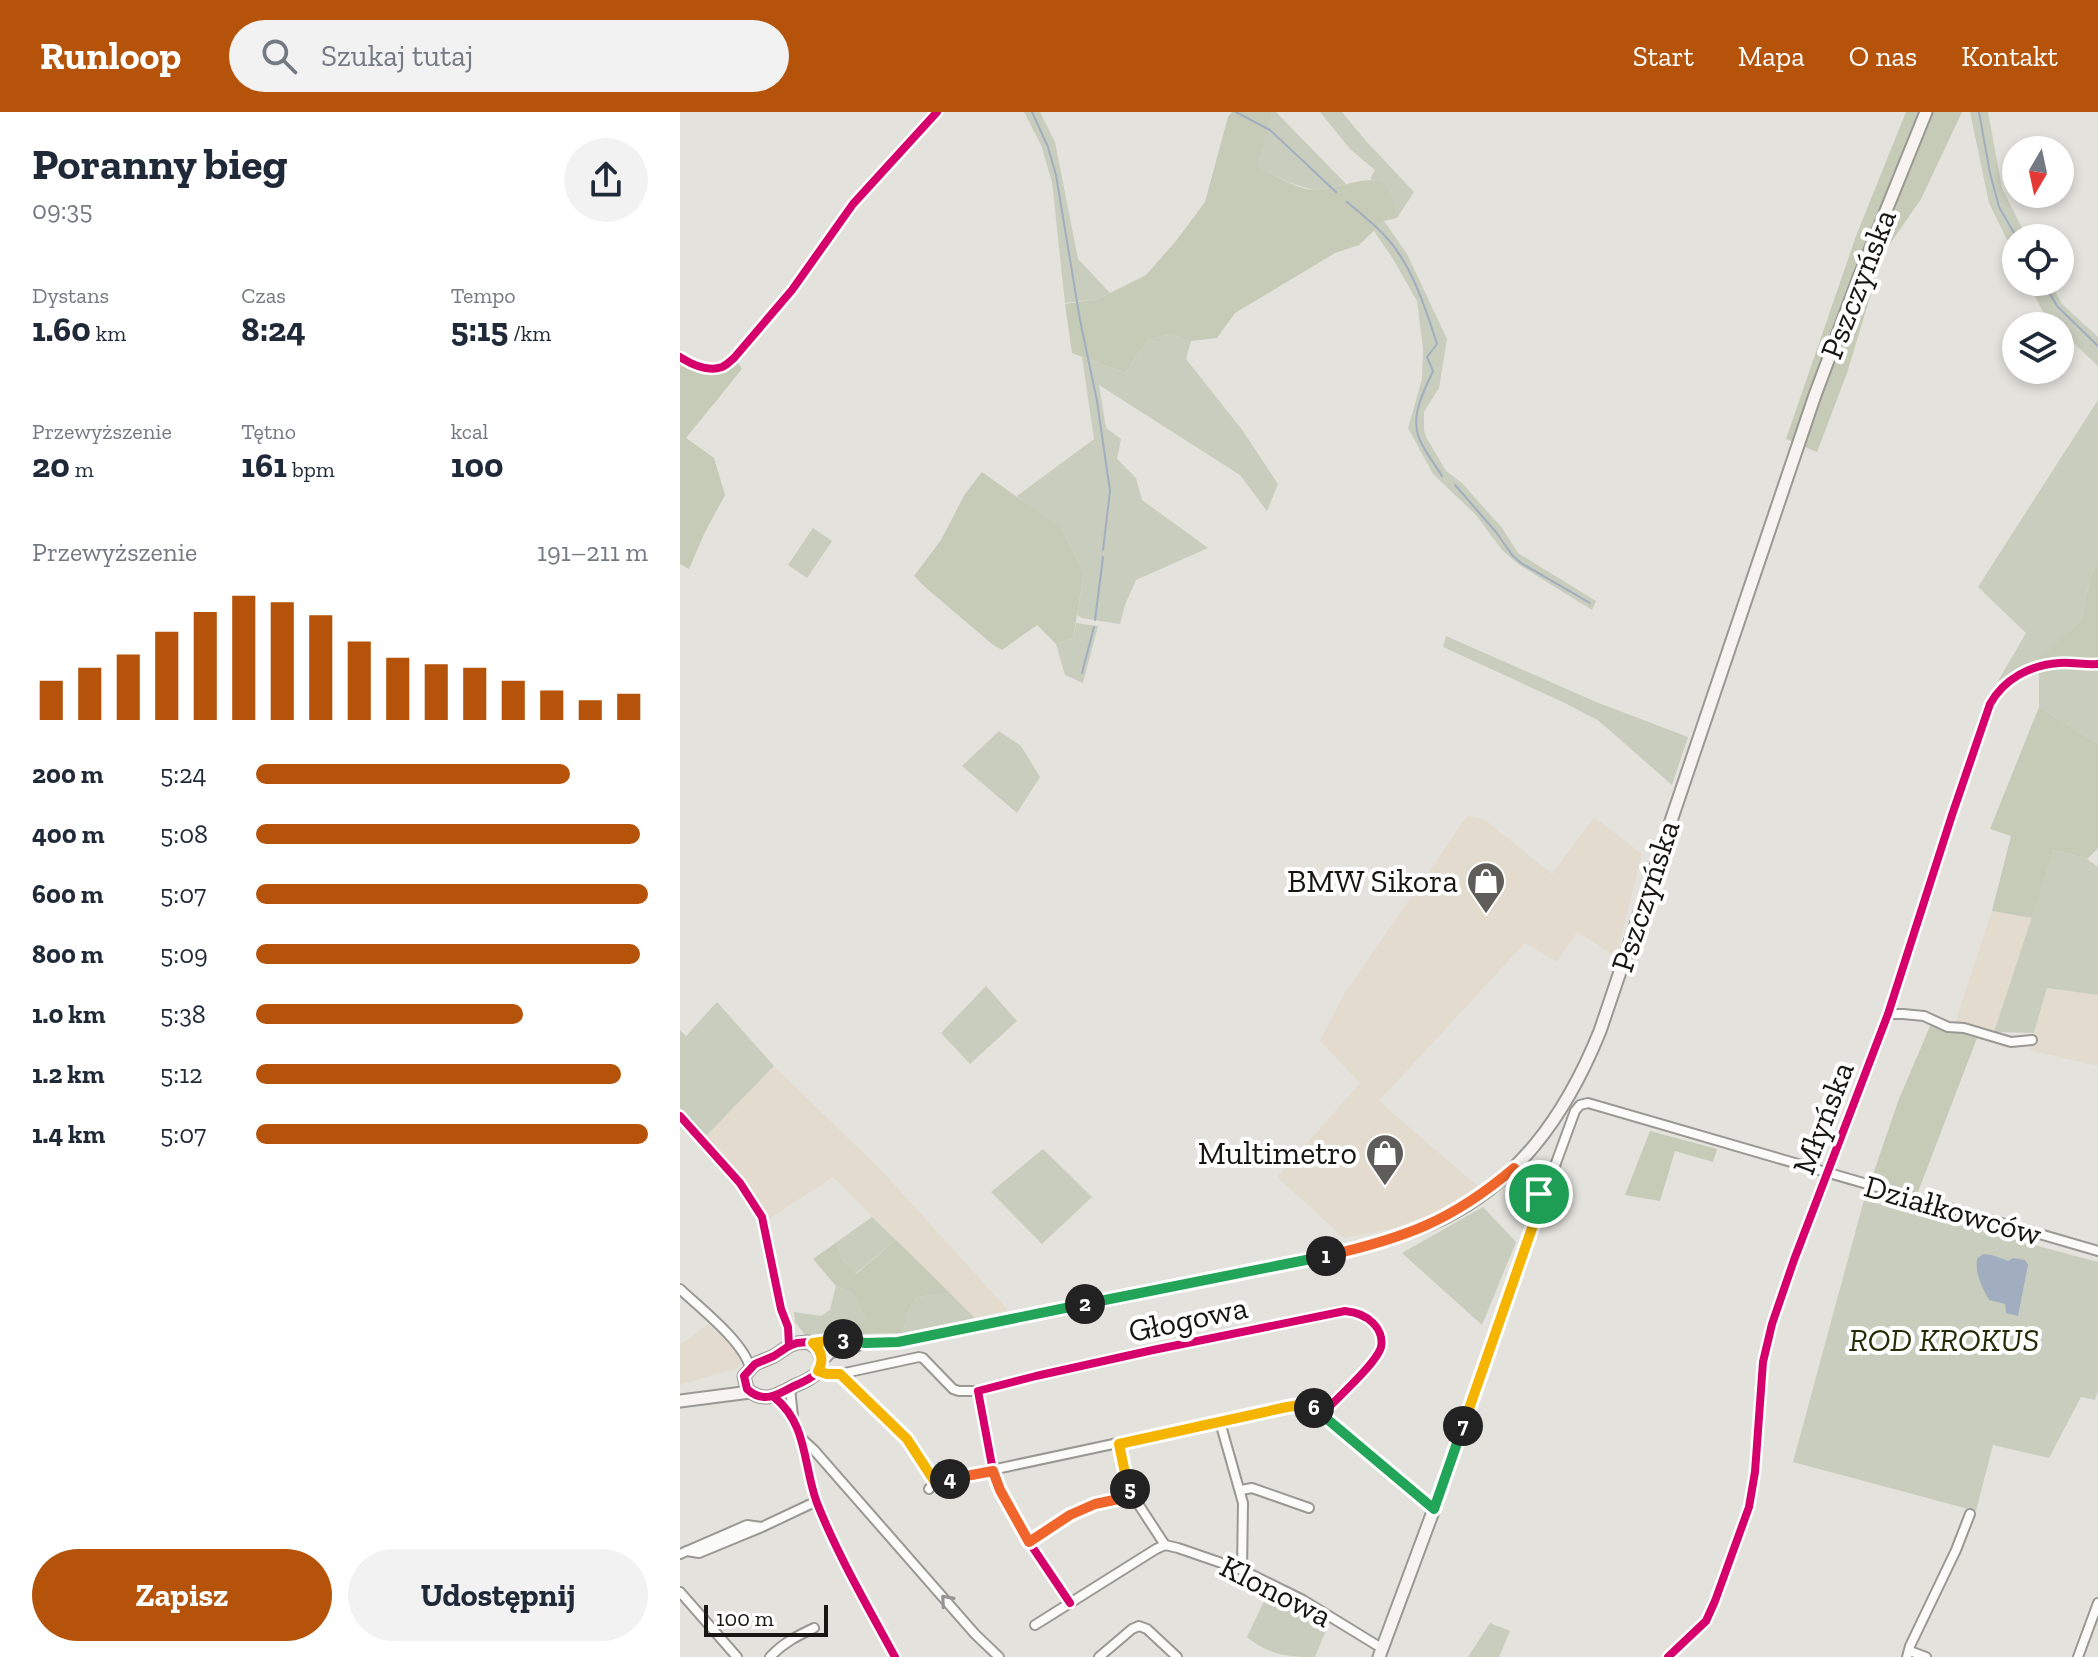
<!DOCTYPE html>
<html lang="pl">
<meta charset="utf-8">
<style>
:root{--surface:#fff;--page:#f2f2f3;--text:#1f2937;--muted:#747a83;--accent:#b45309}
body{margin:0;font-family:"Zilla Slab",serif;background:var(--page);color:var(--text);height:100vh;display:flex;flex-direction:column;font-size:30px;white-space:nowrap}
*{box-sizing:border-box;margin:0}
p{font-size:26px;color:var(--muted)}
.icon{flex:none;width:44px;height:44px;fill:none;stroke:currentColor;stroke-width:2;stroke-linecap:round;stroke-linejoin:round}
.map{position:relative;flex:1;overflow:hidden}
.details{display:flex;flex-direction:column;background:var(--surface);width:680px}
.details>*{flex:none}
.needle{width:52px;rotate:189deg}
.controls{position:absolute;left:1322px;top:24px;display:grid;gap:16px}
.controls a{display:grid;place-items:center;width:72px;height:72px;border-radius:50%;background:var(--surface);box-shadow:0 4px 12px #0003;font-size:40px}
.scale{position:absolute;left:24px;bottom:20px;width:124px;box-sizing:border-box;padding-left:8px;border:4px solid #171613;border-top:0;font-size:22px;line-height:28px;white-space:nowrap;color:#171613;-webkit-text-stroke:6px #fff;paint-order:stroke}
.pin{position:absolute;display:grid;place-items:center;width:68px;height:68px;color:#fff;margin:-34px;border:4px solid #fff;border-radius:50%;box-shadow:0 2px 8px #0007}
.km{position:absolute;width:40px;height:40px;margin:-20px;border-radius:50%;background:#222;color:#fff;font-size:22px;line-height:40px;text-align:center}
.round{display:grid;place-items:center;flex:none;width:84px;height:84px;border-radius:42px;background:var(--page)}
.head{display:flex;align-items:center;justify-content:space-between;height:136px;padding:0 32px}
h1{font-size:44px;font-weight:800;line-height:60px}
.metrics{display:grid;grid-template-columns:repeat(3,1fr);gap:12px;height:136px;padding:8px 32px}
.metrics div{display:grid;align-content:center}
.metrics b{font-size:34px;font-weight:800}
.metrics small{font-size:22px;font-weight:400}
.metrics p{font-size:22px}
.chart{height:224px;padding:16px 32px}
.chart p{display:flex;justify-content:space-between}
.chart svg{width:100%;height:144px;margin-top:8px;stroke:var(--accent);stroke-width:6}
.action{display:flex;gap:16px;margin-top:auto;padding:16px 32px}
.action a{flex:1;height:92px;border-radius:48px;background:var(--accent);color:#fff;font-size:32px;font-weight:800;line-height:92px;text-align:center}
.action a+a{background:var(--page);color:var(--text)}
ul{padding:0 32px;list-style:none;font-size:26px}
li{display:grid;grid-template-columns:128px 96px 1fr;align-items:center;height:60px}
li i{height:20px;border-radius:10px;background:var(--accent)}
header{display:flex;align-items:center;gap:48px;box-sizing:border-box;height:112px;padding:0 40px;background:var(--accent);color:#fff}
header strong{font-size:38px}
nav{display:flex;gap:44px;margin-inline-start:auto;font-size:28px}
.search{width:560px;height:72px;background:var(--page);display:flex;align-items:center;gap:20px;box-sizing:border-box;padding:0 28px;border-radius:44px;color:var(--muted);font-size:30px}
main{display:flex;flex:1;min-height:0}
.map>svg:first-child{display:block}
</style>
<header>
<strong>Runloop</strong>
<div class="search"><svg class="icon" aria-label="search" viewBox="0 0 24 24"><circle cx="10" cy="10" r="6"/><path d="M15 15l6 6"/></svg>Szukaj tutaj</div>
<nav><a>Start</a><a>Mapa</a><a>O nas</a><a>Kontakt</a></nav>
</header>
<main>
<section class="details">
<div class="head"><div><h1>Poranny bieg</h1><p>09:35</p></div><a class="round"><svg class="icon" aria-label="share" viewBox="0 0 24 24"><path d="M12 15V3M7 8l5-5 5 5M5 13v7h14v-7"/></svg></a></div>
<div class="metrics">
<div><p>Dystans</p><b>1.60<small> km</small></b></div>
<div><p>Czas</p><b>8:24</b></div>
<div><p>Tempo</p><b>5:15<small> /km</small></b></div>
</div>
<div class="metrics">
<div><p>Przewyższenie</p><b>20<small> m</small></b></div>
<div><p>Tętno</p><b>161<small> bpm</small></b></div>
<div><p>kcal</p><b>100</b></div>
</div>
<div class="chart"><p><span>Przewyższenie</span>191–211 m</p>
<svg viewBox="0 0 160 44" preserveAspectRatio="none"><path d="M5 44V32M15 44V28M25 44V24M35 44V17M45 44V11M55 44V6M65 44V8M75 44V12M85 44V20M95 44V25M105 44V27M115 44V28M125 44V32M135 44V35M145 44V38M155 44V36"/></svg>
</div>
<ul>
<li><b>200 m</b>5:24<i style="width:80%"></i></li>
<li><b>400 m</b>5:08<i style="width:98%"></i></li>
<li><b>600 m</b>5:07<i style="width:100%"></i></li>
<li><b>800 m</b>5:09<i style="width:98%"></i></li>
<li><b>1.0 km</b>5:38<i style="width:68%"></i></li>
<li><b>1.2 km</b>5:12<i style="width:93%"></i></li>
<li><b>1.4 km</b>5:07<i style="width:100%"></i></li>
</ul>
<div class="action"><a>Zapisz</a><a>Udostępnij</a></div>
</section>
<div class="map">
<svg width="1418" height="1545" viewBox="0 0 1418 1545">
<rect width="100%" height="100%" fill="#e3e2dc"/>
<g fill="#e3dcce">
<path d="M788 703 805 708 872 762 914 705 962 742 936 845 897 820 877 850 845 831 699 989 797 1074 758 1100 714 1116 664 1126 597 1065 680 971 640 929 664 882Z"/>
<path d="M1312 799 1352 806 1314 920 1275 911Z"/>
<path d="M1367 876 1418 883V954L1349 938Z"/>
<path d="M94 954 204 1061 328 1198 295 1206 153 1065 87 1108 65 1070 25 1025Z"/>
<path d="M28 1212 61 1242 60 1249 57 1256 0 1273V1232L8 1228Z"/>
</g>
<g fill="#c9cdbd">
<path d="M344 0H360L375 30 398 147 430 181 418 187 385 191 372 70 361 33Z"/>
<path d="M592 0H596L666 72 637 79 610 71 576 54Z"/>
<path d="M640 0H662L686 29 734 80 717 106C714 86 710 73 690 67L695 58 670 37Z"/>
<path d="M1290 0H1308L1322 76 1347 126H1336V146L1309 91Z"/>
<path d="M704 109 727 142 767 227 759 276 744 300V318L746 325 766 359 782 371 822 416 838 441 916 489 912 498 838 452 822 438 796 403 753 362 728 316 742 267 743 236 737 189 713 147 694 119Z"/>
<path d="M1348 170H1370L1382 192 1418 225V254L1380 218V214H1376L1364 202Z"/>
<path d="M490 222 511 229 506 247 563 319 598 372 587 399 560 363 419 273 426 316 441 327 437 347 456 366 462 388 528 436 456 468 445 493 440 512 402 506 397 503 404 461 382 417 359 403 337 384 414 327 402 245 445 261 468 228Z"/>
<path d="M1418 288V446L1410 465 1402 508 1360 547 1418 548V632L1359 595V548L1318 569 1346 521 1298 475Z"/>
<path d="M133 416 152 429 127 466 108 453Z"/>
<path d="M396 511 418 514 403 571 385 563 376 532 393 526Z"/>
<path d="M766 524 916 590 1008 625 992 673 919 609 885 591 763 535Z"/>
<path d="M319 619 341 634 360 665 337 701 282 654Z"/>
<path d="M1374 738 1407 747 1418 755V883L1367 876 1354 921 1314 920Z"/>
<path d="M306 874 337 909 290 952 261 921Z"/>
<path d="M37 890 94 954 25 1025 0 996V918L6 924Z"/>
<path d="M363 1037 412 1085 362 1132 311 1080Z"/>
<path d="M1184 1088 1418 1150V1279L1415 1288 1401 1285 1369 1346 1313 1333 1296 1399 1113 1350Z"/>
<path d="M803 1095 836 1130 802 1213 722 1141Z"/>
<path d="M192 1105 216 1128 175 1162 163 1148 157 1130Z"/>
<path d="M156 1174 172 1181 188 1206 184 1210 175 1213 177 1222 125 1223 115 1210 114 1200 141 1204 150 1198Z"/>
<path d="M270 1181 295 1206 223 1221 228 1200 236 1185Z"/>
<path d="M586 1485 648 1514 635 1545C609 1545 588 1543 567 1525Z"/>
<path d="M810 1511 830 1519 819 1545H788Z"/>
</g>
<g fill="#c6cbb7">
<path d="M552 0H592L577 54C595 63 615 77 635 78 641 79 648 76 654 75 692 66 711 58 717 106L704 109 679 133 655 141 555 201 537 226 511 229 490 222 468 228 445 261 392 241 385 192 418 187 466 163 496 129 525 90 548 5Z"/>
<path d="M1226 0H1282L1241 87 1203 142 1167 261 1137 340 1106 327 1176 124Z"/>
<path d="M57 249 62 257 6 326 34 346 45 383 25 420 9 457 0 452V250L21 262 38 263Z"/>
<path d="M302 360 382 417 404 461 393 526 376 532 357 513 322 538 312 532 245 475 234 464 261 428 285 382Z"/>
<path d="M1418 446V548L1359 547 1402 508 1410 465Z"/>
<path d="M1359 595 1418 632V736L1407 747 1374 738 1352 806 1312 799 1331 724 1310 717Z"/>
<path d="M1251 912 1297 926 1238 1080 1191 1068 1219 987Z"/>
<path d="M970 1019 1037 1037 1033 1050 995 1039 980 1089 945 1083Z"/>
<path d="M216 1128 270 1181 236 1185 228 1200 223 1221 177 1222 174 1213 183 1210 187 1206 172 1181 156 1174 133 1147 157 1130 163 1148 176 1162Z"/>
</g>
<path fill="#a1aec0" d="M1303 1142 1312 1143 1328 1149 1333 1146 1345 1148 1348 1153 1338 1204 1326 1201 1325 1192 1309 1188C1302 1175 1295 1162 1297 1147Z"/>
<g fill="none" stroke-linecap="round" stroke-linejoin="round">
<g stroke="#a1aec0" stroke-width="2">
<path d="M352 0 368 35 376 63 400 208 417 289 430 379 423 438"/>
<path d="M556 0 590 18 656 80"/>
<path d="M1299 0 1310 61 1319 95 1337 126"/>
<path d="M667 90C680 101 694 112 705 124 731 151 746 197 757 232L747 245 753 259C744 279 730 304 739 326 744 339 755 352 762 364"/>
<path d="M1363 170 1377 194 1418 234"/>
<path d="M775 373 816 420 832 443 841 451 910 491"/>
<path d="M415 508 423 445"/>
<path d="M402 561 414 515"/>
</g>
<g stroke="#999893" stroke-width="12">
<g id="street">
<path d="M1208 902H1223L1244 904 1268 915 1284 916 1331 930 1352 928"/>
<path d="M0 1004 60 1071 82 1105 101 1197 108 1215 109 1234"/>
<path d="M859 1082 869 1070 895 999 900 993 908 991 1418 1139"/>
<path d="M0 1177C20 1196 64 1230 70 1256"/>
<path d="M138 1259 147 1262H160L239 1245 243 1246 273 1277 279 1279H298"/>
<path d="M160 1262 227 1327 255 1370"/>
<path d="M110 1277 113 1304"/>
<path d="M94 1285C128 1312 123 1354 137 1391 158 1444 188 1495 215 1545"/>
<path d="M540 1310 563 1391 562 1458"/>
<path d="M122 1327 134 1338 295 1522 319 1545"/>
<path d="M439 1332 446 1366 453 1384 485 1433"/>
<path d="M249 1377 255 1370 607 1295 628 1292 642 1302 754 1397"/>
<path d="M561 1378 572 1376 629 1396"/>
<path d="M349 1430 390 1403 415 1392 453 1384"/>
<path d="M7 1439 19 1441 82 1415 137 1389"/>
<path d="M0 1442 67 1413 81 1415"/>
<path d="M0 1480 57 1545"/>
<path d="M390 1491 349 1430 320 1378 313 1359 298 1279 356 1264 473 1238 665 1199C677 1200 685 1203 693 1211 699 1217 703 1226 701 1235 697 1251 655 1288 642 1302"/>
<path d="M355 1513 476 1437 485 1433 498 1436 562 1458 623 1488 703 1537"/>
<path d="M1230 1539 1246 1545"/>
<path d="M90 1545C103 1531 117 1524 134 1516"/>
<path d="M419 1545 452 1517 459 1514 467 1517 497 1545"/>
<path d="M988 1545 1026 1509 1035 1489 1069 1395 1075 1360 1083 1250 1092 1212 1114 1148 1208 902 1272 703 1310 592C1324 567 1350 553 1379 551 1392 550 1405 553 1418 552"/>
<path d="M1227 1545 1230 1534 1276 1438 1290 1402"/>
<path d="M1398 1545 1418 1491"/>
</g>
</g>
<g stroke="#999893" stroke-width="15">
<g id="secondary">
<path d="M128 1230 138 1237C147 1260 133 1266 114 1274 98 1283 83 1292 67 1277L64 1264 75 1252 94 1244 109 1234 117 1231Z"/>
<path d="M133 1231 164 1227 185 1231 218 1230 645 1144C681 1136 717 1127 751 1112 837 1074 886 1003 920 919L1135 283 1180 163 1246 0"/>
<path d="M142 1248 150 1240 177 1233"/>
<path d="M0 1289 70 1280"/>
<path d="M699 1545 754 1397 859 1096V1082L834 1056"/>
</g>
</g>
<use href="#street" stroke="#fbfbfa" stroke-width="8"/>
<use href="#secondary" stroke="#f6f3f0" stroke-width="11"/>
<g stroke="#fff" stroke-width="13">
<g id="cycleway">
<path d="M0 245C11 252 28 260 42 255 47 253 50 249 54 246L112 178 173 92 257 0"/>
<path d="M0 1004 60 1071 82 1105 101 1197 108 1215 109 1234"/>
<path d="M128 1230 138 1237C147 1260 133 1266 114 1274 98 1283 83 1292 67 1277L64 1264 75 1252 94 1244 109 1234 117 1231Z"/>
<path d="M94 1285C128 1312 123 1354 137 1391 158 1444 188 1495 215 1545"/>
<path d="M390 1491 349 1430 320 1378 313 1359 298 1279 356 1264 473 1238 665 1199C677 1200 685 1203 693 1211 699 1217 703 1226 701 1235 697 1251 655 1288 642 1302"/>
<path d="M988 1545 1026 1509 1035 1489 1069 1395 1075 1360 1083 1250 1092 1212 1114 1148 1208 902 1272 703 1310 592C1324 567 1350 553 1379 551 1392 550 1405 553 1418 552"/>
</g>
</g>
<use href="#cycleway" stroke="#d6006c" stroke-width="8"/>
</g>
<defs><path id="oneway-chevron" d="M-2-3.5L2.5 0L-2 3.5" fill="none" stroke-width="1.6" stroke-linecap="round" stroke-linejoin="round" transform="scale(2)"/></defs>
<use stroke="#949492" href="#oneway-chevron" transform="translate(266 1488) rotate(-131)"/>
<g fill="none" stroke-linecap="round" stroke-linejoin="round">
<g stroke="#fff" stroke-width="16">
<path id="split-1" d="M646 1144C725 1126 772 1109 834 1056L859 1082"/>
</g>
<g stroke="#fff" stroke-width="16">
<path id="split-2" d="M405 1192 646 1144"/>
</g>
<g stroke="#fff" stroke-width="16">
<path id="split-3" d="M163 1227 185 1231 218 1230 405 1192"/>
</g>
<g stroke="#fff" stroke-width="16">
<path id="split-4" d="M163 1227 133 1231C142 1239 144 1249 138 1259L147 1262H160L227 1327 255 1370 270 1367"/>
</g>
<g stroke="#fff" stroke-width="16">
<path id="split-5" d="M270 1367 313 1359 320 1378 349 1430 390 1403 415 1392 453 1384 450 1377"/>
</g>
<g stroke="#fff" stroke-width="16">
<path id="split-6" d="M450 1377 446 1366 439 1332 607 1295 628 1292 634 1296"/>
</g>
<g stroke="#fff" stroke-width="16">
<path id="split-7" d="M634 1296 754 1397 783 1314"/>
</g>
<g stroke="#fff" stroke-width="16">
<path id="split-8" d="M783 1314 859 1096V1082"/>
</g>
<use href="#split-1" stroke="#f0652b" stroke-width="10"/>
<use href="#split-2" stroke="#22a559" stroke-width="10"/>
<use href="#split-3" stroke="#22a559" stroke-width="10"/>
<use href="#split-4" stroke="#f5b400" stroke-width="10"/>
<use href="#split-5" stroke="#f0652b" stroke-width="10"/>
<use href="#split-6" stroke="#f5b400" stroke-width="10"/>
<use href="#split-7" stroke="#22a559" stroke-width="10"/>
<use href="#split-8" stroke="#f5b400" stroke-width="10"/>
</g>
<defs>
<g id="shop-pin" transform="scale(2)"><path d="M0 17L-7.5 6A9.5 9.5 0 1 1 7.5 6Z" fill="#5e5d59" stroke="#fff"/><path d="M-5-2.5h2.3a2.7 3.5 0 0 1 5.4 0H5L5.5 6h-11ZM-1.5-2.5h3a1.5 2.3 0 0 0-3 0Z" fill="#fff"/></g>
</defs>
<g fill-rule="evenodd">
<use href="#shop-pin" x="806" y="769"/>
<use href="#shop-pin" x="705" y="1041"/>
</g>
<g text-anchor="middle" dominant-baseline="central" stroke-width="8" stroke-linejoin="round" paint-order="stroke">
<g font-size="32" fill="#171613" stroke="#fff">
<text transform="translate(1178 172) rotate(-69)">Pszczyńska</text>
<text transform="translate(965 784) rotate(-72)">Pszczyńska</text>
<text transform="translate(1143 1006) rotate(-69)">Młyńska</text>
<text transform="translate(1273 1098) rotate(16)">Działkowców</text>
<text transform="translate(508 1207) rotate(-12)">Głogowa</text>
<text transform="translate(596 1479) rotate(27)">Klonowa</text>
</g>
<g font-size="32" fill="#171613" stroke="#fff" text-anchor="end">
<text x="778" y="769">BMW Sikora</text>
<text x="677" y="1041">Multimetro</text>
</g>
<g font-size="32" font-style="italic" fill="#242e06" stroke="#fff">
<text x="1264" y="1228">ROD KROKUS</text>
</g>
</g>
</svg>
<div class="controls">
<a><svg class="needle" viewBox="-14 -14 28 28"><path d="M0-13l5 13h-10z" fill="#e53935"/><path d="M0 13l5-13h-10z" fill="#747a83"/></svg></a>
<a><svg class="icon" aria-label="locate" viewBox="0 0 24 24"><circle cx="12" cy="12" r="6"/><path d="M12 2v4M12 18v4M2 12h4M18 12h4"/></svg></a>
<a><svg class="icon" aria-label="layers" viewBox="0 0 24 24"><path d="M12 4l9 5-9 5-9-5zM3 14l9 5 9-5"/></svg></a>
</div>
<div class="scale">100 m</div>
<div class="pin" style="left:859px;top:1082px;background:#1e9e55"><svg class="icon" aria-label="arrive" viewBox="0 0 24 24"><path d="M6 21V4h12l-3 4 3 4H6"/></svg></div>
<b class="km" style="left:646px;top:1144px">1</b>
<b class="km" style="left:405px;top:1192px">2</b>
<b class="km" style="left:163px;top:1227px">3</b>
<b class="km" style="left:270px;top:1367px">4</b>
<b class="km" style="left:450px;top:1377px">5</b>
<b class="km" style="left:634px;top:1296px">6</b>
<b class="km" style="left:783px;top:1314px">7</b>
</div>
</main>
